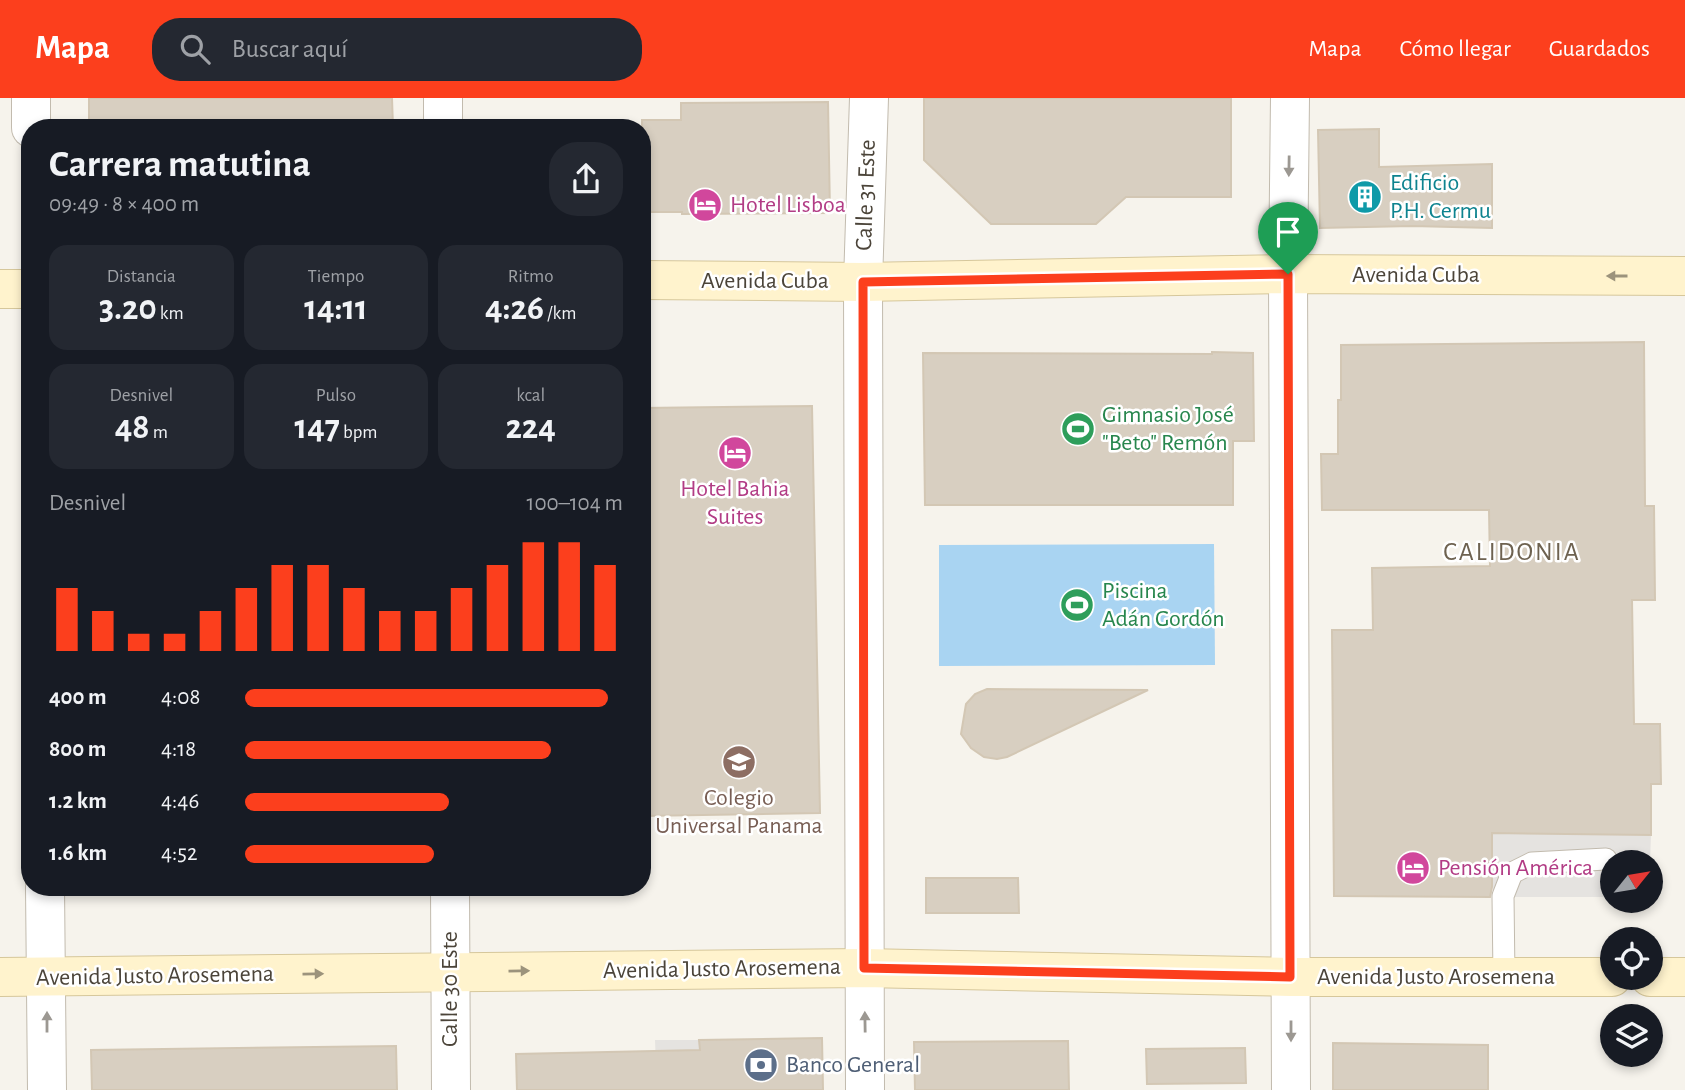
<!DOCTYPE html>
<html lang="es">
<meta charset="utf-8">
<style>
:root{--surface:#171b24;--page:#242831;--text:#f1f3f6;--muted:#9ea1a6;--accent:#fc3f1d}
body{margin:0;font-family:"Alegreya Sans",sans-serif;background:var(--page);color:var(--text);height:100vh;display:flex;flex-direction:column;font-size:26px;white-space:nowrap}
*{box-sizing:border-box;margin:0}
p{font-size:23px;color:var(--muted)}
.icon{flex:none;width:38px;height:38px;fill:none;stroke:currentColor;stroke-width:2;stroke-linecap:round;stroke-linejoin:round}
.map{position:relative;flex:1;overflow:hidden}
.drawer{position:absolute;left:21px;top:21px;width:630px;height:777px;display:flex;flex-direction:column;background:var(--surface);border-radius:28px;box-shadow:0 4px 10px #0003}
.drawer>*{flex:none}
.needle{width:46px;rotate:60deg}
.controls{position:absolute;left:1600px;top:752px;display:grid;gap:14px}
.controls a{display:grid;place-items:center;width:63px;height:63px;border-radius:50%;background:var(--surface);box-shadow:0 4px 10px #0003;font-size:35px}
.pin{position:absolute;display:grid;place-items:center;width:60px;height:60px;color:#fff;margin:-72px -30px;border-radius:50% 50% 50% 0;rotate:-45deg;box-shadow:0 0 7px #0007}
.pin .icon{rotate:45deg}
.round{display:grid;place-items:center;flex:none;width:74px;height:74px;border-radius:28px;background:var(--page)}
.head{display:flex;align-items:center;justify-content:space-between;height:119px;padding:0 28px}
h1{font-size:38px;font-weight:700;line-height:52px}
.metrics{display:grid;grid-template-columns:repeat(3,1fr);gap:10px;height:119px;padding:7px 28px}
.metrics div{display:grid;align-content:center;border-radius:18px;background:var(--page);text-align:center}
.metrics b{font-size:35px;font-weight:700}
.metrics small{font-size:19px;font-weight:400}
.metrics p{font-size:19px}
.chart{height:196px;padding:14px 28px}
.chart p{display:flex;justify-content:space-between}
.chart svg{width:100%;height:126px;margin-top:7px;stroke:var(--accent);stroke-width:6}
ul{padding:0 28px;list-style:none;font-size:23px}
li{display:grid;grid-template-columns:112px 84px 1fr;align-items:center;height:52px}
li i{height:18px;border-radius:9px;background:var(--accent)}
header{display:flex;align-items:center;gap:42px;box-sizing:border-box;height:98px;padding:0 35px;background:var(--accent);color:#fff}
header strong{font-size:33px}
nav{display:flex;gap:38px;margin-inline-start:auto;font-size:24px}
.search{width:490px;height:63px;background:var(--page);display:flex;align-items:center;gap:18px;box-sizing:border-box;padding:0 24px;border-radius:28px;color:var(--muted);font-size:26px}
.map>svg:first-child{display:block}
</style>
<header>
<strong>Mapa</strong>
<div class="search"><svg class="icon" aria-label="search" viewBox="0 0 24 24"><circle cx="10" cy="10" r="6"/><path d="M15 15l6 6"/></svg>Buscar aquí</div>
<nav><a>Mapa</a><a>Cómo llegar</a><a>Guardados</a></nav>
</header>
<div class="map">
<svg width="1685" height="992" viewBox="0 0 1685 992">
<rect width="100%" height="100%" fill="#f6f3ec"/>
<g fill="#e5e3e0">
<path d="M1492 735 1651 737 1650 765H1612V799H1493Z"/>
<path d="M655 942H699L700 992H657Z"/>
</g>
<path fill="#a9d4f2" d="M1214 446 1215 567 939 568V447Z"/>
<g fill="#d8cfc1" stroke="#d3c7b4" stroke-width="2">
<path d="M89 0H392L393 30H89Z"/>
<path d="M924 0H1231V99H1126L1096 126H991L924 62Z"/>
<path d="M828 4 830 115 682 116V114H642V22H681V5Z"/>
<path d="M1379 31V69L1492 66V130L1412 128 1320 130 1318 32Z"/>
<path d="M1644 244 1645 408H1654L1655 502H1632L1634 626H1660L1661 686H1651V737L1492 735V789L1490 799 1334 798 1332 532H1373L1372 470 1490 468 1489 412H1322L1321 356H1338V302H1341V247Z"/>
<path d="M1212 254 1253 255 1254 343H1233V407H925L923 255 1212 256Z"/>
<path d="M812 308 820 715 642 718V310Z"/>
<path d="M987 591 1148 592 1007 659 997 661 984 659 971 650 961 636 966 606 975 596Z"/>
<path d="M926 780H1018L1019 815H926Z"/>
<path d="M822 940 823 992H517L516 956 700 952 699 942Z"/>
<path d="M1068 943 1069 992H915L914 944Z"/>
<path d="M1333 945 1488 947V992H1333Z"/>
<path d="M396 948 397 992H92L91 952Z"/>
<path d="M1245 950 1246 985 1147 986 1146 951Z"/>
</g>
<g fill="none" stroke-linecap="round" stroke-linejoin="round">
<g stroke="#c2bbae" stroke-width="23">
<path id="lane" d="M1504 879 1503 798 1512 775 1532 765 1606 761"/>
</g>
<g stroke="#c2bbae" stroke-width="40">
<g id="street">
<path d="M443 0V30"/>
<path d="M1290 0 1288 176 1291 992"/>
<path d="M31 30V0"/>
<path d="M45 789 47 992"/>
<path d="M450 789 451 992"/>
<path d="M865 992 863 184 869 0"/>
</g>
</g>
<g stroke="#d6c79b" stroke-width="40">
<g id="secondary">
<path d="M642 182 863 184 1288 176 1685 178"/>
<path d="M0 191H30"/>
<path d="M0 879 864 870 1291 879H1612"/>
<path d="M1650 879H1685"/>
</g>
</g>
<use href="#lane" stroke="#fff" stroke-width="21"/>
<use href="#street" stroke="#fff" stroke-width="38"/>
<use href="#secondary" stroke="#fff3cd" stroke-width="38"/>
</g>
<defs><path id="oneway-solid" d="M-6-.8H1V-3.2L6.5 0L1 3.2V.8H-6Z" transform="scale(1.75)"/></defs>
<g fill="#9c9892">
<use href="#oneway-solid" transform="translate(1289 68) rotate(91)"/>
<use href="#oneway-solid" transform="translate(47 924) rotate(-90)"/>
<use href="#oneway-solid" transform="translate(865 924) rotate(-91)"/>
<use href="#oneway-solid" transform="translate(1291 933) rotate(90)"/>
</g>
<g fill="#9c937c">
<use href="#oneway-solid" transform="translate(1617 178) rotate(-180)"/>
<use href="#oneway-solid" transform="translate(519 873) rotate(-1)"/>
<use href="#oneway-solid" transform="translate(313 876) rotate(-1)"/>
</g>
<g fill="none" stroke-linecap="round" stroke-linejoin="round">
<g stroke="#fff" stroke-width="14">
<path id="route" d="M1288 176 1290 879 864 870 863 184Z"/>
</g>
<use href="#route" stroke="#fc3f1d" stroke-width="9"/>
</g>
<defs>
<g id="building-disc" transform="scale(1.75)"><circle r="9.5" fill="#0f9aa8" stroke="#fff"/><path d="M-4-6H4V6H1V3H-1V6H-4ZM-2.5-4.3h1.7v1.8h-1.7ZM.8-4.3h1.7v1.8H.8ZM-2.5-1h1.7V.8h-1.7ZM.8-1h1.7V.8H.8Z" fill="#fff"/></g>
<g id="hotel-disc" transform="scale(1.75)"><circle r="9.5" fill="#d1479c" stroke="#fff"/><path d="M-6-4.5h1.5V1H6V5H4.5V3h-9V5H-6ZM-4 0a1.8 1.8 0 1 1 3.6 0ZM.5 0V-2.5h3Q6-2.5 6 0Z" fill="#fff"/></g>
<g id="stadium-disc" transform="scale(1.75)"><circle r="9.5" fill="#2e9e5b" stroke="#fff"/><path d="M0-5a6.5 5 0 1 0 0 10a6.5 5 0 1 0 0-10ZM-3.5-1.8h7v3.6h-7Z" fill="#fff"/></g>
<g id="school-disc" transform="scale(1.75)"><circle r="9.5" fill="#8d6e63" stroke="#fff"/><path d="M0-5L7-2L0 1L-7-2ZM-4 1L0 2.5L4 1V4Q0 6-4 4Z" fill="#fff"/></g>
<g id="bank-disc" transform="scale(1.75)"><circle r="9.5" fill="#5c6f8a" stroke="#fff"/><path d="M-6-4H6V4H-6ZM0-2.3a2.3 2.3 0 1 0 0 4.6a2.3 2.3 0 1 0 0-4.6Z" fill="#fff"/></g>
</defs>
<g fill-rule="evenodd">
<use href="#building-disc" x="1365" y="99"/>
<use href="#hotel-disc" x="705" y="107"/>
<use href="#stadium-disc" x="1078" y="331"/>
<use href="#hotel-disc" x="735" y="355"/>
<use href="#stadium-disc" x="1077" y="507"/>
<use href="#school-disc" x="739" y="664"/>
<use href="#hotel-disc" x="1413" y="770"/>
<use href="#bank-disc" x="761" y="967"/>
</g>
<g text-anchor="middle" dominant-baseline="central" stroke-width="5" stroke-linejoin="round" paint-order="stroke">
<g font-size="24" fill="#0d838f" stroke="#fff" text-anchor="start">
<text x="1390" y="85">Edificio<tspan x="1390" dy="28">P.H. Cermu</tspan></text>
</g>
<g font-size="24" fill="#4b4439" stroke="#fff">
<text transform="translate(866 97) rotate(-88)">Calle 31 Este</text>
<text x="1416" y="177">Avenida Cuba</text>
<text x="765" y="183">Avenida Cuba</text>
<text transform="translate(722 871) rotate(-1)">Avenida Justo Arosemena</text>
<text transform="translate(155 878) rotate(-1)">Avenida Justo Arosemena</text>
<text x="1436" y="879">Avenida Justo Arosemena</text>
<text transform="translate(450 891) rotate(-90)">Calle 30 Este</text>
</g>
<g font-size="24" fill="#b23c85" stroke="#fff" text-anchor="start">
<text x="730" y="107">Hotel Lisboa</text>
<text x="735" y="391" text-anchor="middle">Hotel Bahia<tspan x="735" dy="28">Suites</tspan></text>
<text x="1438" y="770">Pensión América</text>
</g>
<g font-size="24" fill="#27864d" stroke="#fff" text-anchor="start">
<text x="1102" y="317">Gimnasio José<tspan x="1102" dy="28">"Beto" Remón</tspan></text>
<text x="1102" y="493">Piscina<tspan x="1102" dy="28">Adán Gordón</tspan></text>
</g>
<g font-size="24" fill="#785e54" stroke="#fff">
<text x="739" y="700">Colegio<tspan x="739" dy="28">Universal Panama</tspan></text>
</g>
<g font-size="24" fill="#4e5e75" stroke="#fff" text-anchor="start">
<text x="786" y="967">Banco General</text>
</g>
<g font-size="26" letter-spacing="2" fill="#6e6250" stroke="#fff">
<text x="1512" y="454">CALIDONIA</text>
</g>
</g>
</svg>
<div class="controls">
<a><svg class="needle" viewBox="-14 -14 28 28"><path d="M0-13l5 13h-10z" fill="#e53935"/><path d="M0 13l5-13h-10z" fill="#9ea1a6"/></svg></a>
<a><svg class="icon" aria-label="locate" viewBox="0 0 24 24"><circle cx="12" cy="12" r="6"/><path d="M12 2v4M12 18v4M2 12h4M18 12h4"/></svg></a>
<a><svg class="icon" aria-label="layers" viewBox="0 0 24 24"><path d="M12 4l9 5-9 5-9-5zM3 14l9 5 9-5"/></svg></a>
</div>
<div class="pin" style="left:1288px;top:176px;background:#1e9e55"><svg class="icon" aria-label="arrive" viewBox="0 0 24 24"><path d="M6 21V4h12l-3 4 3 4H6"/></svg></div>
<section class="drawer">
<div class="head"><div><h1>Carrera matutina</h1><p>09:49 · 8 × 400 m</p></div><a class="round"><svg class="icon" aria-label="share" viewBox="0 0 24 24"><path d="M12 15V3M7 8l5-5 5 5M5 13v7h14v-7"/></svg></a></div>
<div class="metrics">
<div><p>Distancia</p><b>3.20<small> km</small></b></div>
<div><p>Tiempo</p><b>14:11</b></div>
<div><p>Ritmo</p><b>4:26<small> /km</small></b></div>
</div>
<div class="metrics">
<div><p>Desnivel</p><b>48<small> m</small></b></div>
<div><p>Pulso</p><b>147<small> bpm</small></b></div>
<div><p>kcal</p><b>224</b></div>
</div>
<div class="chart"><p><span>Desnivel</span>100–104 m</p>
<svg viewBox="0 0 160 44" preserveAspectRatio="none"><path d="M5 44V22M15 44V30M25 44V38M35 44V38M45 44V30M55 44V22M65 44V14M75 44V14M85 44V22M95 44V30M105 44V30M115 44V22M125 44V14M135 44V6M145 44V6M155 44V14"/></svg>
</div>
<ul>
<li><b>400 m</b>4:08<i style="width:96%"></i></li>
<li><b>800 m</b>4:18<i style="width:81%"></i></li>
<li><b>1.2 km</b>4:46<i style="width:54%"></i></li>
<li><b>1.6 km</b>4:52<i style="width:50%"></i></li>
</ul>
</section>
</div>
